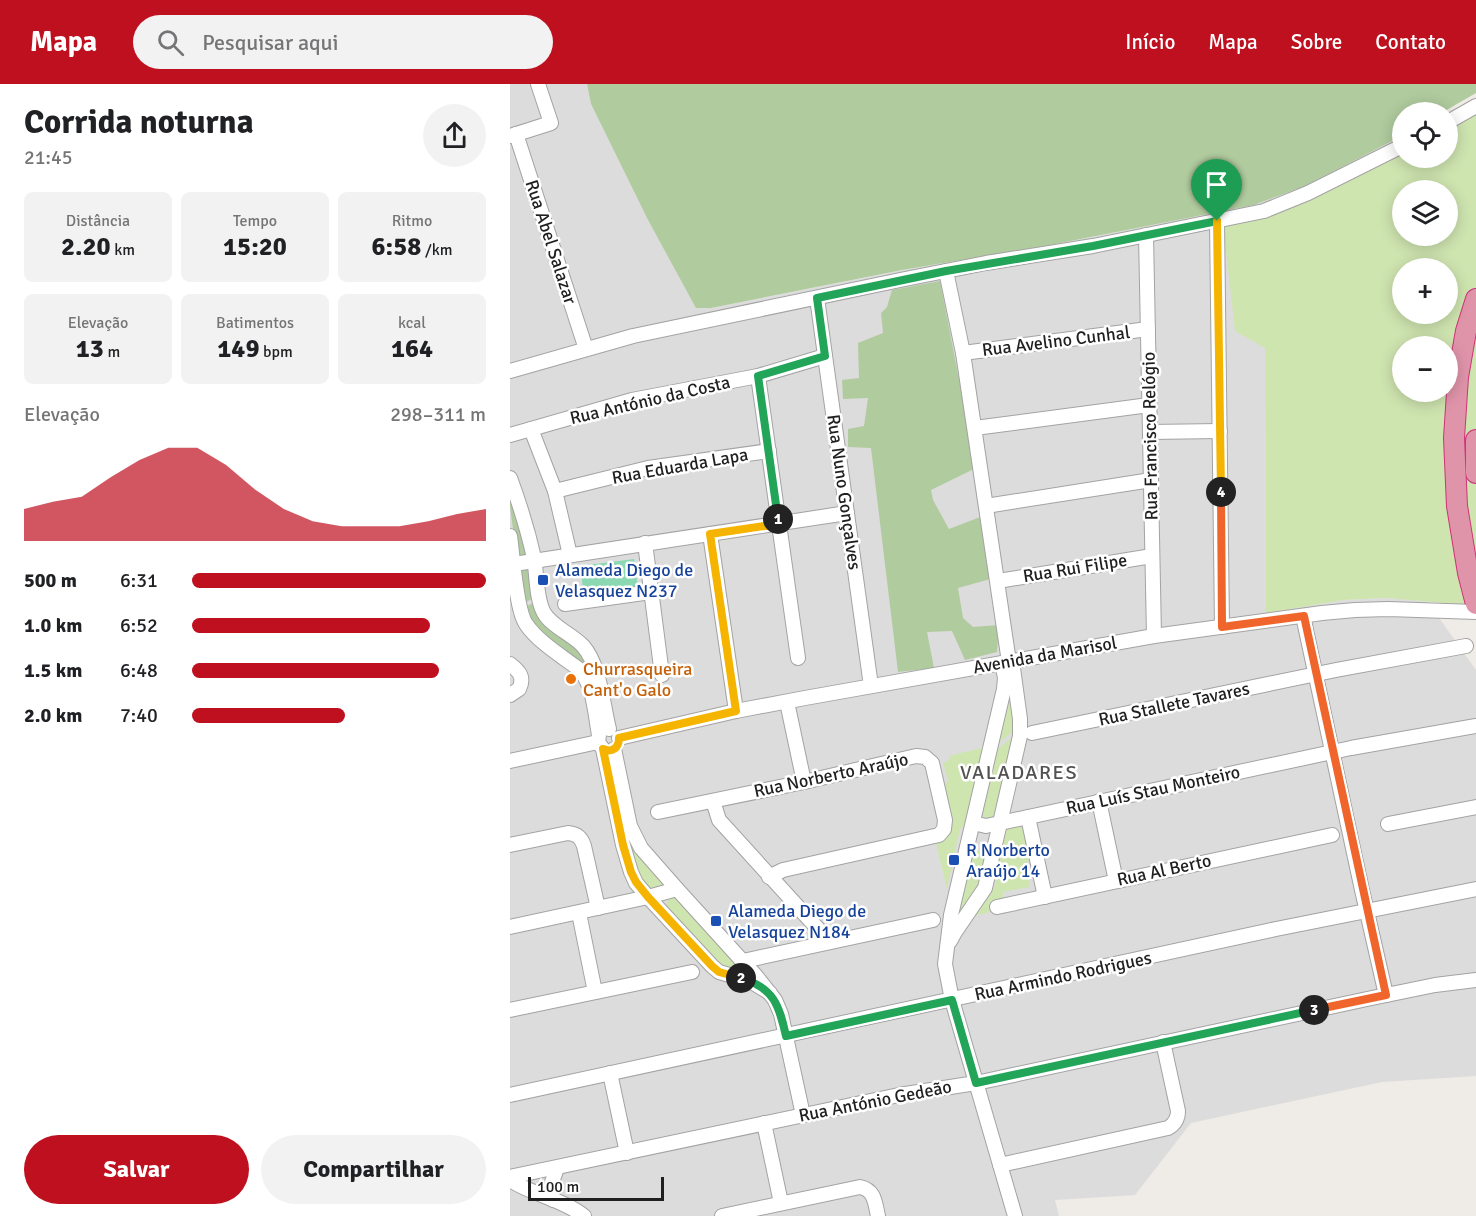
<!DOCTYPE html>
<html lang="pt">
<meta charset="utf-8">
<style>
:root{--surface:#fff;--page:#f2f2f2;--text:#202124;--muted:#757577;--accent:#bf1020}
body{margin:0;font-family:Signika,sans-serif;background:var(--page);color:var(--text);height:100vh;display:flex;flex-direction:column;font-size:22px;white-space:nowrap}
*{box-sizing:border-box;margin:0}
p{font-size:20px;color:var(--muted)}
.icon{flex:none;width:33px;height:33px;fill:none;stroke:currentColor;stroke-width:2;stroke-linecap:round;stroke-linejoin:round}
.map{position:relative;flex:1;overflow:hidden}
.side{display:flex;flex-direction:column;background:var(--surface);width:510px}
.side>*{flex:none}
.buttons{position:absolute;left:882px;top:18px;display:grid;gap:12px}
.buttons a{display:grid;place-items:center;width:66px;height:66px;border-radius:50%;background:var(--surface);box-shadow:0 3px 15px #0003;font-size:30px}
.scale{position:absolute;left:18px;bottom:15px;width:136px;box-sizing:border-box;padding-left:6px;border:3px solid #1f1f1f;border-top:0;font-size:16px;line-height:21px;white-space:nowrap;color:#1f1f1f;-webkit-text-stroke:4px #fff;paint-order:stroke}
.pin{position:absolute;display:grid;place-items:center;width:51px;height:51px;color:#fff;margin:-62px -26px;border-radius:50% 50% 50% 0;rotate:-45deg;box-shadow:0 0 6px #0007}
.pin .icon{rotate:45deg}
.km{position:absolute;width:30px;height:30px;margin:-15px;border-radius:50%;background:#222;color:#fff;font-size:16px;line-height:30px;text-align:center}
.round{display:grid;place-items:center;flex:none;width:63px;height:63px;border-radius:32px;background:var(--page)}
.head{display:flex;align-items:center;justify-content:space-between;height:102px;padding:0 24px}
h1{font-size:33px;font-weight:700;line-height:45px}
.figures{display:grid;grid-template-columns:repeat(3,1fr);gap:9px;height:102px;padding:6px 24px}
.figures div{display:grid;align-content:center;border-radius:9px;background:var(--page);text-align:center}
.figures b{font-size:26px;font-weight:700}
.figures small{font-size:16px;font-weight:400}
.figures p{font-size:16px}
.chart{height:168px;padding:12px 24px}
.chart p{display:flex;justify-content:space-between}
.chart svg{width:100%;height:108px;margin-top:6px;fill:var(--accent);opacity:.7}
.primary-button{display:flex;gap:12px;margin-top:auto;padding:12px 24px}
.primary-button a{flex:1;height:69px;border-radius:36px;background:var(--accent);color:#fff;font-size:24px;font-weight:700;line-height:69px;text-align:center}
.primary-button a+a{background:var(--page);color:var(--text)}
ul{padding:0 24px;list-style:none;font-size:20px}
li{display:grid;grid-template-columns:96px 72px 1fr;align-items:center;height:45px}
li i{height:15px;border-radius:8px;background:var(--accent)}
header{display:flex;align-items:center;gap:36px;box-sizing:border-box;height:84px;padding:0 30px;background:var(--accent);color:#fff}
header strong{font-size:28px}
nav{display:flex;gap:33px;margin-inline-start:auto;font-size:21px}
.search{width:420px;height:54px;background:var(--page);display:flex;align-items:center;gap:15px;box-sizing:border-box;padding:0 21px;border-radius:33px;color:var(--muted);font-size:22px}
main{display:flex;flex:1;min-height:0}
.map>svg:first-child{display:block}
</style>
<header>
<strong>Mapa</strong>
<div class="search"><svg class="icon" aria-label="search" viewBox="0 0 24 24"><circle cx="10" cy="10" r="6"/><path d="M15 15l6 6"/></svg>Pesquisar aqui</div>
<nav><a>Início</a><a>Mapa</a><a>Sobre</a><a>Contato</a></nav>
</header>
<main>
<section class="side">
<div class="head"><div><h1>Corrida noturna</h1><p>21:45</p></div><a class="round"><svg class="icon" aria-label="share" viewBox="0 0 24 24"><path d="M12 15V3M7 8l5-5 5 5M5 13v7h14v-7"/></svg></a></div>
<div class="figures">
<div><p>Distância</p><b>2.20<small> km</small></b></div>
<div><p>Tempo</p><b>15:20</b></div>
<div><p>Ritmo</p><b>6:58<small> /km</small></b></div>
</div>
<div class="figures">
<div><p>Elevação</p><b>13<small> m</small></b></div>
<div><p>Batimentos</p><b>149<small> bpm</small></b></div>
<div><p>kcal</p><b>164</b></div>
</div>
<div class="chart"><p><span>Elevação</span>298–311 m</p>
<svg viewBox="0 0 160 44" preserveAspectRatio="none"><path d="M0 44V31L10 28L20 26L30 18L40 11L50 6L60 6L70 13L80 23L90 31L100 36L110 38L120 38L130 38L140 36L150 33L160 31V44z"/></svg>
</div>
<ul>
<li><b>500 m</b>6:31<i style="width:100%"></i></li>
<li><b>1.0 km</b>6:52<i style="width:81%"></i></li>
<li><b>1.5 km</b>6:48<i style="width:84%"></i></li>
<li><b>2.0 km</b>7:40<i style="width:52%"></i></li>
</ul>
<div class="primary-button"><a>Salvar</a><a>Compartilhar</a></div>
</section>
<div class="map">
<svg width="966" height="1132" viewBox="0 0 966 1132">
<rect width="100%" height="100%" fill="#efebe6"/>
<path fill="#dddcdc" d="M0 0H77L81 20 138 136 187 224H201L392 186 535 162 744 121 795 102 892 52V66L755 264 756 528 834 516 876 514 917 517 966 586V992L872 998 681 1039 625 1111 545 1116 549 1132H0Z"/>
<g fill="#cfe5b0" fill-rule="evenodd">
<path d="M966 27V520L958 521 876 514 834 516 756 529 755 264 725 247 713 141 892 66V74H938V42ZM892 106H938V152H892ZM892 184H938V230H892ZM892 262H938V308H892Z"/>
<path d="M499 602 507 644 485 662Z"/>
<path d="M506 650 486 732 483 735H476L471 730 484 668Z"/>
<path d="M471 664 472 668 457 739 450 745 437 805 426 759 434 755 433 704 438 696 433 679 439 676V672Z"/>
<path d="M510 741H513L514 745 520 775 516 779 520 803 493 808V815L479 818 480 828 464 832 469 821H473L484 804 496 747 497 745Z"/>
<path d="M118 749 152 796V801L149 805 139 807 123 785 115 751Z"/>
<path d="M461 765 479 769 472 800 455 827 446 829Z"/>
<path d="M165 813 171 815 242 892 206 881 157 827 156 821 158 816Z"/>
</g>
<g fill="#b0cb9e">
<path d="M77 0H966V9L933 28H892V52L795 102 744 121 535 162 392 186 201 224H186L138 136 81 20Z"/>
<path d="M430 197 466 384 421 406 423 416 439 445 473 432 484 494 448 504 453 534 463 543 489 541 487 568 455 576 442 547 417 548 424 584 388 588 361 364 338 363V345L354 342 358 314 333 315 332 296 349 294 348 259 373 249 371 229 377 223 382 206Z"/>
<path d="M0 406 17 469 15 472H8L6 468 0 422Z"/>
<path d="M20 484 25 513 13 520 10 485Z"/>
<path d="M26 517 74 568 84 601 26 547 14 524Z"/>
</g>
<path fill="#8bd8b3" d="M124 475 128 504 74 512 70 482Z"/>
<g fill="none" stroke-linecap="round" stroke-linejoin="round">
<g stroke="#a3a3a3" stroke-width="16">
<g id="minor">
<path d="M938 38 966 22"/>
<path d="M6 50 76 265"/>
<path d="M0 52 41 39 28 0"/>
<path d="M707 137 712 543"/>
<path d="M636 151 644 552"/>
<path d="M436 187 453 269 499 578"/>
<path d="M307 214 361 602"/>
<path d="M453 269 638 245"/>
<path d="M0 287 123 252 395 195 476 179 583 162 754 127 798 109 892 62"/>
<path d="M248 292 288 574"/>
<path d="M465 344 639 321"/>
<path d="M21 345 45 407 60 471"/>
<path d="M640 348 710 347"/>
<path d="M0 351 122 316 248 292 315 272"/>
<path d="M0 394C10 421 18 447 24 474 27 491 26 515 34 529 42 543 62 550 73 562 90 581 93 621 99 645"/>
<path d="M45 407 138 384 259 367"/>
<path d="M476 422 641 396"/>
<path d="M200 450 226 627"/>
<path d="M0 452C3 472 6 526 16 540 28 558 53 573 70 586 84 603 85 629 89 651L88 658 93 665 113 761 121 788 126 799 138 813 202 882 209 888 240 897 260 909"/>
<path d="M135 459 152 591"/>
<path d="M4 480 337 429"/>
<path d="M488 497 642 472"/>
<path d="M55 520 141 508"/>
<path d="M793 532 852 806 876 911"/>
<path d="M492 579 495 594 494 605 441 831 435 880 442 916 505 1132"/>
<path d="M0 580C9 587 15 593 9 605L0 611"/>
<path d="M277 618 294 698"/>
<path d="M522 649 826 586 956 562"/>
<path d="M109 654 226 627 295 614 644 552 812 529 845 526 878 525 966 528"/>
<path d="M104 665 120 742 131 764 167 805 246 892 265 916 271 930 293 1031"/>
<path d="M0 677 88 658"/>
<path d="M203 717 209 736 309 846 312 853 313 859"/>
<path d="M589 717 606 797"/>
<path d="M148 728 294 698 406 672 415 673 422 679 435 736 434 745 429 751 273 786 259 793"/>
<path d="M518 733 535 813"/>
<path d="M463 739 476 742 841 664 966 642"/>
<path d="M878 740 966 723"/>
<path d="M0 761 58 749C67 750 71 753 74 762L88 824"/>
<path d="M487 823 822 751"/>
<path d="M69 829 85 908"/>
<path d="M0 843 138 813 167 805"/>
<path d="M440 857 445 848 475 804 510 652V635L502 577"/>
<path d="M233 877 423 836"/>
<path d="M0 926 182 888"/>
<path d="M100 989 117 1069"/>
<path d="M0 1011 766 845 966 805"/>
<path d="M254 1039 271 1119"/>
<path d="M490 1081 658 1044C665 1040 668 1035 668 1027L653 958"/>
<path d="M0 1093 389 1011 466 999 857 915 925 901 966 896"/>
<path d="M0 1096C23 1111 52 1115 74 1132"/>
<path d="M43 1116 41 1101 47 1084"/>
<path d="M212 1132 350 1103C365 1106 365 1119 368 1132"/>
</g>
</g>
<g stroke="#ce3377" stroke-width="22">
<g id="highway">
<path d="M966 215 956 247 948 293 944 354 947 422 958 489 966 520"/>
<path d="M966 356V389"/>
</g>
</g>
<use href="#minor" stroke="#fff" stroke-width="14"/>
<use href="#highway" stroke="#e094aa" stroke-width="20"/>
</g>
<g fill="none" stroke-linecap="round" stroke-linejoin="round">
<g stroke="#fff" stroke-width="12">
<path id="split-1" d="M268 435 248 292 315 272 307 214 436 187 583 162 707 137"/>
</g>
<g stroke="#fff" stroke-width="12">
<path id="split-2" d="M231 894 209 888 202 882 138 813 126 798 121 788 113 761 93 665C102 669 109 664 109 654L226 627 200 450 268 440V435"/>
</g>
<g stroke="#fff" stroke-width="12">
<path id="split-3" d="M231 894C264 904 269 921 276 952L442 916 466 999 804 926"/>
</g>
<g stroke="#fff" stroke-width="12">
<path id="split-4" d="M711 408 712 543 794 532 876 911 804 926"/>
</g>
<g stroke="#fff" stroke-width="12">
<path id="split-5" d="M707 137 711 408"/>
</g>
<use href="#split-1" stroke="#22a559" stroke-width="8"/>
<use href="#split-2" stroke="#f5b400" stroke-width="8"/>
<use href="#split-3" stroke="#22a559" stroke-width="8"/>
<use href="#split-4" stroke="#f0652b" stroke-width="8"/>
<use href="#split-5" stroke="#f5b400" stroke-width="8"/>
</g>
<g fill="#1a4fb4" stroke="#fff" stroke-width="2">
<rect x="27" y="490" width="12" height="12" rx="3"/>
<rect x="438" y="770" width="12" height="12" rx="3"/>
<rect x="200" y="831" width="12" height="12" rx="3"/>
</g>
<circle fill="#e8710a" stroke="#fff" stroke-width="2" cx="61" cy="595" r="6"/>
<g text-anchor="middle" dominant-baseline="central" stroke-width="5" stroke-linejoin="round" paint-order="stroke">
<g font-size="18" fill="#1f1f1f" stroke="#fff">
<text transform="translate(41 158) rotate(72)">Rua Abel Salazar</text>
<text transform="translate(546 257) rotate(-7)">Rua Avelino Cunhal</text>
<text transform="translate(140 316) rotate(-13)">Rua António da Costa</text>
<text transform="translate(640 352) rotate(-91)">Rua Francisco Relógio</text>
<text transform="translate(170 382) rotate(-10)">Rua Eduarda Lapa</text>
<text transform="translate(334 408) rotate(82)">Rua Nuno Gonçalves</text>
<text transform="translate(565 484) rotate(-9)">Rua Rui Filipe</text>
<text transform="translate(535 571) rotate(-10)">Avenida da Marisol</text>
<text transform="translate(664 620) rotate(-12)">Rua Stallete Tavares</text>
<text transform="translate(321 691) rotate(-12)">Rua Norberto Araújo</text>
<text transform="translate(643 706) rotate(-12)">Rua Luís Stau Monteiro</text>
<text transform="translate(654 786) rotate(-12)">Rua Al Berto</text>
<text transform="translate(553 892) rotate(-12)">Rua Armindo Rodrigues</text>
<text transform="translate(365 1017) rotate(-11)">Rua António Gedeão</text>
</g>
<g font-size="18" fill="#164399" stroke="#fff" text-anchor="start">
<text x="45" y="486">Alameda Diego de<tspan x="45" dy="21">Velasquez N237</tspan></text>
<text x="456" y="766">R Norberto<tspan x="456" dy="21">Araújo 14</tspan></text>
<text x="218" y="827">Alameda Diego de<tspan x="218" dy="21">Velasquez N184</tspan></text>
</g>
<g font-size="18" fill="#c56008" stroke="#fff" text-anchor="start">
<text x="73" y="585">Churrasqueira<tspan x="73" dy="21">Cant'o Galo</tspan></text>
</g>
<g font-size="20" letter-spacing="1.5" fill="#525252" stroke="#fff">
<text x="509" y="688">VALADARES</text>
</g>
</g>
</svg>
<div class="buttons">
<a><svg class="icon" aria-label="locate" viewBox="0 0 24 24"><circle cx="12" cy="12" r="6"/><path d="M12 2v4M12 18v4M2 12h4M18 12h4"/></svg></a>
<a><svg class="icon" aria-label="layers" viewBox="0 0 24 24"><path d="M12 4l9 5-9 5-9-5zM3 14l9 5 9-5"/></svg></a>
<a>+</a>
<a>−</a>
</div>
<div class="scale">100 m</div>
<div class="pin" style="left:707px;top:137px;background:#1e9e55"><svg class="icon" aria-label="arrive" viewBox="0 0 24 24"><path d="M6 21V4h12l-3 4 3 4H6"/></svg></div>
<b class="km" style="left:268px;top:435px">1</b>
<b class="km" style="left:231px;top:894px">2</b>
<b class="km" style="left:804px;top:926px">3</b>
<b class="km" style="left:711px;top:408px">4</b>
</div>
</main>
